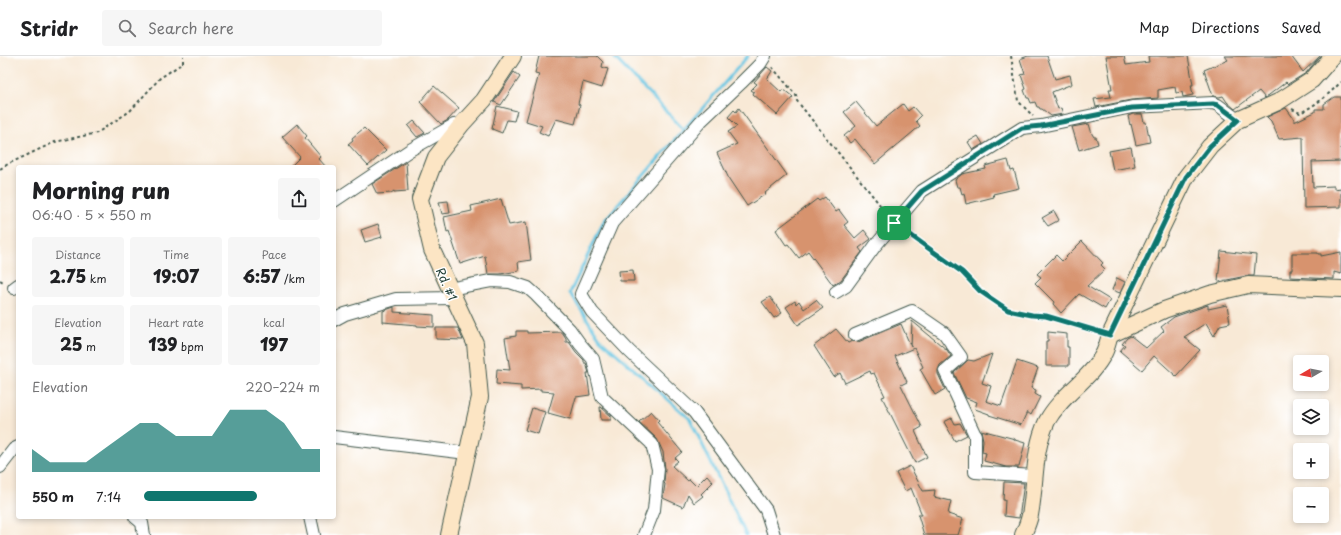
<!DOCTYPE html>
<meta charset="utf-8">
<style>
:root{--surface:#fff;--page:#f6f6f6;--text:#202124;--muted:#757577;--line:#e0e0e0;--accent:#0f766e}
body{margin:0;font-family:"Playpen Sans",sans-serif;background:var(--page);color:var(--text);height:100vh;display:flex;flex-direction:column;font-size:15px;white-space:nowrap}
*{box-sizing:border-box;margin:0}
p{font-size:13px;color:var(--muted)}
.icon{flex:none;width:22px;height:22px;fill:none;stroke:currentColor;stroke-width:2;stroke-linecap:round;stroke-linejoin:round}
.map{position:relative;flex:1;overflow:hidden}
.side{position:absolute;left:16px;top:109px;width:320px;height:354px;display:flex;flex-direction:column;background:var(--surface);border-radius:4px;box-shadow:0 2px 6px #0003}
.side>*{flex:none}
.needle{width:26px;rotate:260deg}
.tools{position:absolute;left:1293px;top:299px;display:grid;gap:8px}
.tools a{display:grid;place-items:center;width:36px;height:36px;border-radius:4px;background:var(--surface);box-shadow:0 2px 6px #0003;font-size:20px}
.pin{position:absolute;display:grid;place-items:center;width:34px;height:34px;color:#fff;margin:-17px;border-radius:8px;box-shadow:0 2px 6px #0006}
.round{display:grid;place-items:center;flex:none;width:42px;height:42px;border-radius:4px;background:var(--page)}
.headline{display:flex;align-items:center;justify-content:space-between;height:68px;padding:0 16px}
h1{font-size:22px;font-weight:800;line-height:30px}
.metrics{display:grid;grid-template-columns:repeat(3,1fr);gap:6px;height:68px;padding:4px 16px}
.metrics div{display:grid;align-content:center;border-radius:4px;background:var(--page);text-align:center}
.metrics b{font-size:17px;font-weight:800}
.metrics small{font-size:11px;font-weight:400}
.metrics p{font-size:11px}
.chart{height:112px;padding:8px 16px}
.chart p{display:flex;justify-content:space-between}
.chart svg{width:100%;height:72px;margin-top:4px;fill:var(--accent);opacity:.7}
ul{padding:0 16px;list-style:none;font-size:13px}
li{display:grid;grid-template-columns:64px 48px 1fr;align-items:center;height:30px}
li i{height:10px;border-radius:5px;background:var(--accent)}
header{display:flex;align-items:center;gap:24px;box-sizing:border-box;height:56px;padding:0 20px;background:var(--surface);border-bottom:1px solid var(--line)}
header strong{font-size:19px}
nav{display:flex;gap:22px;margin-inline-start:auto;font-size:14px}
.search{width:280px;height:36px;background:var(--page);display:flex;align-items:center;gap:10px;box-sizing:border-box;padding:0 14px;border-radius:4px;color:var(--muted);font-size:15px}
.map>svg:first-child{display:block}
</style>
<header>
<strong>Stridr</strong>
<div class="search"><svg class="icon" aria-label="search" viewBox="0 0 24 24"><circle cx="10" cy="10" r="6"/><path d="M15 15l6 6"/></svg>Search here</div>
<nav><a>Map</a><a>Directions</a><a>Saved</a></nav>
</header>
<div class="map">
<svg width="1341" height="479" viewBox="0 0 1341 479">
<rect width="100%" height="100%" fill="#fff"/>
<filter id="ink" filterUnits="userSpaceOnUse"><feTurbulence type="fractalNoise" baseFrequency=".025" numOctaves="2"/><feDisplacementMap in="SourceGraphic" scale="8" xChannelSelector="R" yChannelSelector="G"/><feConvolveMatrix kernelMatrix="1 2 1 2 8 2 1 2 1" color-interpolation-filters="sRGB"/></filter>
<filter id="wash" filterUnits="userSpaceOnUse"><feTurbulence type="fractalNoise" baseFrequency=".012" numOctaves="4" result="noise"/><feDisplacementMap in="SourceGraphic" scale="16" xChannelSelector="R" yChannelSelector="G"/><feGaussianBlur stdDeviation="0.9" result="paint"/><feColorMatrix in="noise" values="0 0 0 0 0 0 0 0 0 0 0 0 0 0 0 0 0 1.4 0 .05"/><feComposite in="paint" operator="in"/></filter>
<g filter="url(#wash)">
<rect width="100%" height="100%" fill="#f8e9d6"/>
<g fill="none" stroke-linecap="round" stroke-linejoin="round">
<g stroke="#65c6e3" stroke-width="3">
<path d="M613 0 684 74"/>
<path d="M746 479 690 363 600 283 570 237 604 165 748 0"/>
</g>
</g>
<g id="blocks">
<g fill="#d7936e">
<path d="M539 0H597L603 6 602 11 608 13 602 32 583 26 578 48 580 49 575 68 556 63 548 80 539 76 542 70 526 65 539 18 535 17Z"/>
<path d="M1028 0H1047L1055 23 1070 19 1072 28 1052 36 1058 53 1061 52 1063 58 1051 60 1042 53H1040L1039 51H1037L1035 46 1031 47 1029 42H1027L1024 34 1026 33 1021 19 1025 18 1020 3Z"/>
<path d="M1106 0H1124L1126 9 1149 6 1148 0H1188L1193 29H1191L1193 39 1183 41 1182 36 1176 37 1175 31 1158 34V42L1131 44 1096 51 1094 43 1111 41 1109 33H1112Z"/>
<path d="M1225 0H1291L1303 16 1320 0 1306 17 1288 28 1286 26 1265 42 1259 35 1235 53 1227 46 1223 40 1219 41 1213 40 1204 14 1228 4Z"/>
<path d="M767 11 772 15 767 23 781 36 783 33 793 41 777 59 753 38 754 36 751 34 757 28 754 26Z"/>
<path d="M514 16 520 21 501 49 494 46Z"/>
<path d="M434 30 459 52 448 64 441 68 420 46Z"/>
<path d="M1334 41H1341V105L1312 106 1313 131 1334 130V133L1341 132V151L1304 152 1303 81 1279 83 1271 65 1267 61 1286 52 1294 63V66L1315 56V53H1324V48Z"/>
<path d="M856 46 876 70 903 48 908 55 913 51 921 60 916 65 920 70 875 108 855 83 850 87 844 80 856 70 844 56Z"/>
<path d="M497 50 517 55 514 65 507 64 502 77 492 73Z"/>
<path d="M739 52 787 119 765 137 766 138 747 150 729 123 717 97 737 88 728 76 737 70 728 61 734 54 736 56Z"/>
<path d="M1133 58H1142L1144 66H1146L1150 86 1136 89 1131 68 1130 69 1128 60Z"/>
<path d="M414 65 425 77 417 81 408 70Z"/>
<path d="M297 68 307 80 305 82 321 101 319 103 326 111H290L300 101 282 81Z"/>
<path d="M1089 68 1092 78 1094 81H1096L1098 88 1079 94 1072 71Z"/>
<path d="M364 72 386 94 368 110 348 88 353 84 352 82Z"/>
<path d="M978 80 983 88 973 94 968 86Z"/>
<path d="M1131 91 1135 110 1113 114 1109 95Z"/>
<path d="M1008 104 1011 115 1014 114 1019 132 993 138 994 141 966 148 964 137 962 138 960 131H957L955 124 962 118 986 113 985 110Z"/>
<path d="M406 106 408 135 394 136V135L391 137 377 138 372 128Z"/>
<path d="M825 141 836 156 839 154 848 166 844 169 855 182 864 174 871 183 859 192 862 196 841 224 833 229 808 195 799 202 788 188 786 189 776 174 817 143 819 145Z"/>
<path d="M501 143 509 169 526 166 531 204 518 206 519 215 500 218H488L485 200 460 208 449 175 447 176 444 161 472 155 471 150Z"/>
<path d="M448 145 450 157 442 158 439 146Z"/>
<path d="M1054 155 1059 164 1048 170 1042 162Z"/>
<path d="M378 168 382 181 365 186 361 174Z"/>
<path d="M1082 185 1103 207 1101 209 1105 213 1087 230 1110 244 1105 253 1079 238 1061 257 1053 248 1054 246 1035 227 1041 221 1037 218 1056 199 1062 205Z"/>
<path d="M1221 195 1256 199 1254 220H1246L1227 224 1218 225Z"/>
<path d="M1341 196V218L1334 216V223L1290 221V214H1292V197H1318V198H1321V200Z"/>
<path d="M633 214 634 225H620L619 215Z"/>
<path d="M1117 222 1125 226 1120 237 1112 234Z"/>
<path d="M770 241 782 257 774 262 762 246Z"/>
<path d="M816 244 823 252 798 269 786 251 795 245 796 248 799 245 804 253Z"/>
<path d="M1208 249V253L1227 249 1230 267 1220 269 1214 280 1206 267 1184 281 1200 294 1176 320 1154 300 1142 314 1120 295 1125 289 1122 288 1127 282 1131 280 1146 292 1164 275 1161 271 1174 261Z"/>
<path d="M394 251V256L434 259V271L417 270V269L383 266V255Z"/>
<path d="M912 265 947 294 951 300 940 309 938 314V318L945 333 935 339 920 313 923 311 914 292 895 300 907 326 901 329 922 371 915 375 927 401 915 407 882 341 885 340 874 317 871 318 870 315 845 327 840 317 834 321 814 290 836 273 848 287 852 285 858 286 901 268 911 291Z"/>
<path d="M436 272H458L463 284 436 283Z"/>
<path d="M516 275H527V277L562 276 566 282V286H569L576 296 584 304V307H586L589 317H587L590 339 576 341 570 363 548 357 554 336 541 335V333L521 334V330L496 328 497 313 510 314 505 282 516 280Z"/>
<path d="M1048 276 1067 278V291H1069V310H1046V285H1048Z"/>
<path d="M992 298 982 327 991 330 986 345 1001 350 1017 305 1038 312 1031 332 1036 334 1035 338 1040 341 1031 359 1027 356 1021 369 989 359V358L975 353 977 346 966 342 954 317 968 304 974 305Z"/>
<path d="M600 351H601L611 360V364H601Z"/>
<path d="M532 352 545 356 538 378 525 374Z"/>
<path d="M651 355 659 364 657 366 682 396 675 402 678 405 672 410 688 425 689 423 696 430 707 419 713 426 701 438 703 440 694 447 688 438 683 451 663 442 665 428 664 427 665 413 663 396 657 383 639 366Z"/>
<path d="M952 362 955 368 960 367 967 379 955 385 944 366Z"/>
<path d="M981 374 1015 383V384L1025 387 1019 411H1006L984 405 986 397 982 396 983 384Z"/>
<path d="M910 410 923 435 935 434 934 441 951 445 948 458 963 463 958 479H924L918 459H922L911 432 905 435 896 417Z"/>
<path d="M1004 426 1024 427 1019 462 1004 460 1005 444H1003Z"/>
</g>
</g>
</g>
<g filter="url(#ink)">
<use href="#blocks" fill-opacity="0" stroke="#40574c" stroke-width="1"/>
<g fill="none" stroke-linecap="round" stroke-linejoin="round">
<g stroke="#40574c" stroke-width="14">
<g id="street">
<path d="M765 0 760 8 741 27 701 65 612 167 581 238 592 256 629 295 694 356 766 454 774 479"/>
<path d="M334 145 410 94 454 69 462 68"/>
<path d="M14 232 18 229"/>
<path d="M449 233 491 225 510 226 528 232 536 239 570 274 580 288 593 303 602 341 652 388 658 413 654 454 644 479"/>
<path d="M836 236 846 230 875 190 922 135 1022 72 1041 70 1132 51 1213 47 1218 49 1238 64"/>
<path d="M334 264 345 258 396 243 453 242"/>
<path d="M855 279 912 255 944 277 961 301 945 315 975 379V416L1034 420"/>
<path d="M334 381 467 397"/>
<path d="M0 411 14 393 18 391"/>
<path d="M135 461 142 467 144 479"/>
<path d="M310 461 314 479"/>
</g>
</g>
<g stroke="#40574c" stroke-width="18">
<g id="secondary">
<path d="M1110 279 1164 254 1210 238 1248 229 1341 233"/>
<path d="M449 479 480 341 475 287 432 194 420 143 436 101 462 68 484 44 513 0"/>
<path d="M1023 479C1026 472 1029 465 1030 459 1036 427 1033 394 1047 365 1061 339 1091 323 1104 297 1107 291 1108 285 1110 279L1186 121 1210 90 1238 64 1278 46 1312 24 1333 0"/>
</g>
</g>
<g stroke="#40574c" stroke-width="2" stroke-dasharray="3 3" stroke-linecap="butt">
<path d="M1011 0 1018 45 1033 60"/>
<path d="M772 11 796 39 797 45 888 159"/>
<path d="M1292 53 1300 57C1316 49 1328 39 1341 26"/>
<path d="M0 113 8 108 55 86 97 77 130 55 160 22 183 7V0"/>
<path d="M903 173 963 216 980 235 1008 254 1032 259 1046 260 1098 275"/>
<path d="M0 224 5 227"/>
</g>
<use href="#street" stroke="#fff" stroke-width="12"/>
<use href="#secondary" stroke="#fce5c4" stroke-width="16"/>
</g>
</g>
<g fill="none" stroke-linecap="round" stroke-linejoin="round" filter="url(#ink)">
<g stroke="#fff" stroke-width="8">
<path id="route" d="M1213 48 1218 49 1238 64 1210 90 1186 121 1110 279 1046 260 1032 259 1008 254 980 235 962 216 931 194 894 167 922 135 1022 72 1041 70 1132 52Z"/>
</g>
<use href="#route" stroke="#0f766e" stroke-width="5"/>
</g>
<g text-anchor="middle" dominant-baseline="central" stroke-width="3" stroke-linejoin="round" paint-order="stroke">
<g font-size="12" fill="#1f3d34" stroke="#fff">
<text transform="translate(447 228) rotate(66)">Rd. #1</text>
</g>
</g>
</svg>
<div class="tools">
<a><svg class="needle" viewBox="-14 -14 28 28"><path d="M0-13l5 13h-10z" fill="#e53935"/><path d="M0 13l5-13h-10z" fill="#757577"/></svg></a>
<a><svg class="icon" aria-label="layers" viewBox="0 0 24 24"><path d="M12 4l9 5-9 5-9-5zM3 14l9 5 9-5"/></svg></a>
<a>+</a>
<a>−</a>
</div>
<div class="pin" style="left:894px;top:167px;background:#1e9e55"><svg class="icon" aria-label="arrive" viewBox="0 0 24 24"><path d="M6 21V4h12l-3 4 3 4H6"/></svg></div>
<section class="side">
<div class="headline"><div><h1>Morning run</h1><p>06:40 · 5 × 550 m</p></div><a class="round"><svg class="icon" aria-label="share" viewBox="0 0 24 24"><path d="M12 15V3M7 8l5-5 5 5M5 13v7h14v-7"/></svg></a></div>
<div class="metrics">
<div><p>Distance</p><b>2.75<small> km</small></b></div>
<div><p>Time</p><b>19:07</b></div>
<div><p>Pace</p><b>6:57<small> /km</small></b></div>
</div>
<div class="metrics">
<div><p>Elevation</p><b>25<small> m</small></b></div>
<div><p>Heart rate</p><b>139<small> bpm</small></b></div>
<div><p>kcal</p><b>197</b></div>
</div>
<div class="chart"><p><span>Elevation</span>220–224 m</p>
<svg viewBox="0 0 160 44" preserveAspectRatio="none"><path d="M0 44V30L10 38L20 38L30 38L40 30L50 22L60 14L70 14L80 22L90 22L100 22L110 6L120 6L130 6L140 14L150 30L160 30V44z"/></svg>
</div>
<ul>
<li><b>550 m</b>7:14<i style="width:64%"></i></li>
</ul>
</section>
</div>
